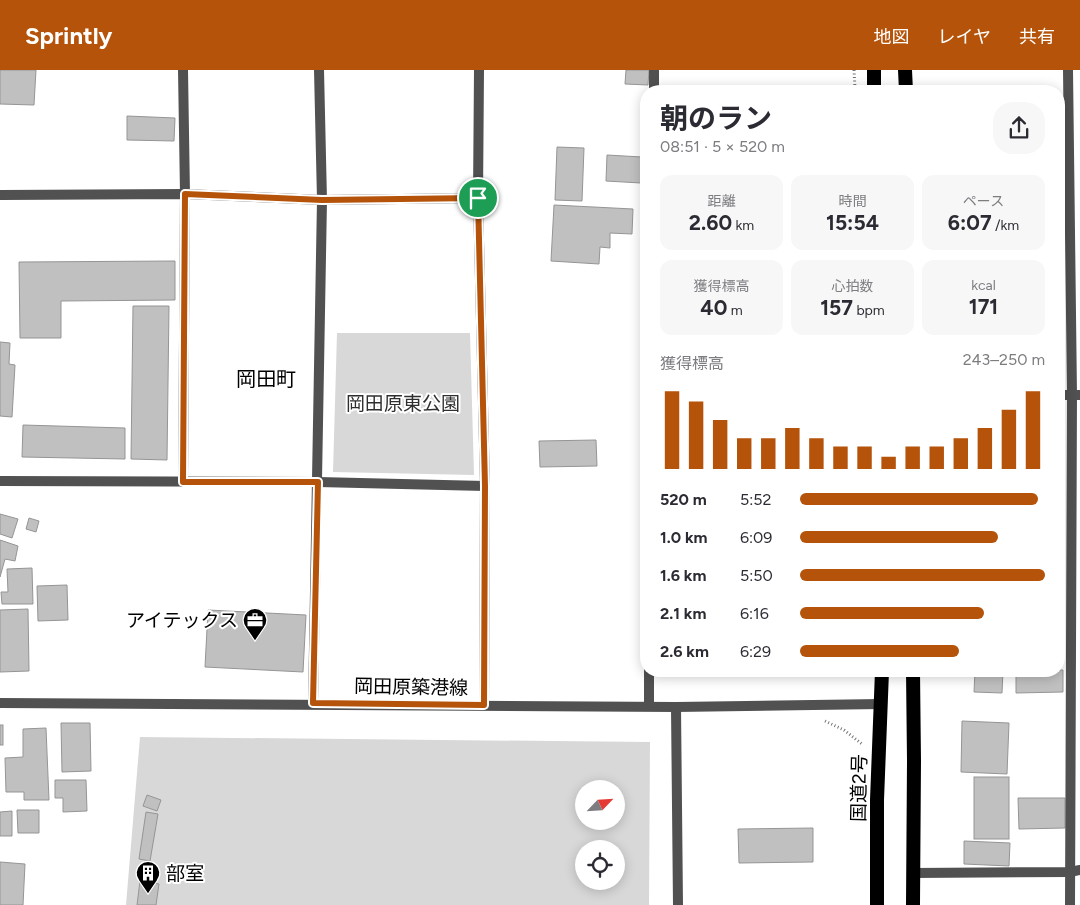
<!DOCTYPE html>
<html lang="ja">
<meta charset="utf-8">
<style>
:root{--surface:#fff;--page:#f7f7f7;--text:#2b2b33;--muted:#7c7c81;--accent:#b45309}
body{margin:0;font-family:Figtree,"Noto Sans JP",sans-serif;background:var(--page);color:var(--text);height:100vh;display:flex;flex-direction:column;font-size:19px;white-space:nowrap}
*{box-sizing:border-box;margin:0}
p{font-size:16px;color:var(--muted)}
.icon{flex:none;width:28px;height:28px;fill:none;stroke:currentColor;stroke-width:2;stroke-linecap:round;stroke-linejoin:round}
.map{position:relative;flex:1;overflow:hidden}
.side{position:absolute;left:640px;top:15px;width:425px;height:592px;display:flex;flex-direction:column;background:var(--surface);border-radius:20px;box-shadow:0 2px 12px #0003}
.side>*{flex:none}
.needle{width:32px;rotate:65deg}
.tools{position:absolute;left:575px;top:710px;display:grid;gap:10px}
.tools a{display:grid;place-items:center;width:50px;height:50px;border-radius:50%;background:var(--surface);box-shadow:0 2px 12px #0003;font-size:25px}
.pin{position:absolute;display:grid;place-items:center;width:42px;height:42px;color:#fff;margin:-21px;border:2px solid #fff;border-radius:50%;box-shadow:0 1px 5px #0007}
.round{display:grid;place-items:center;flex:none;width:52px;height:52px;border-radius:20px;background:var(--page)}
.headline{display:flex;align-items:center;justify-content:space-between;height:85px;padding:0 20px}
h1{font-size:28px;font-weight:700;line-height:38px}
.metrics{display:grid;grid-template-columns:repeat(3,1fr);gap:8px;height:85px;padding:5px 20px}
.metrics div{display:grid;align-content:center;border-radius:12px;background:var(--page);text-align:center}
.metrics b{font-size:21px;font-weight:700}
.metrics small{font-size:14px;font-weight:400}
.metrics p{font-size:14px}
.chart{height:140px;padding:10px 20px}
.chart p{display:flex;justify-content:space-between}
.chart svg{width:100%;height:90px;margin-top:5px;stroke:var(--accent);stroke-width:6}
ul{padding:0 20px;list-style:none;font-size:16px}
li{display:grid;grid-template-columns:80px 60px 1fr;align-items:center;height:38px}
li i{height:12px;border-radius:6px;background:var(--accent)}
header{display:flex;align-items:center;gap:30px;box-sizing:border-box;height:70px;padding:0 25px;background:var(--accent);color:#fff}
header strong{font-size:24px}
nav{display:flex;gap:28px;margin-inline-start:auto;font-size:18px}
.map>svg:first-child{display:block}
</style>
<header>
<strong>Sprintly</strong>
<nav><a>地図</a><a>レイヤ</a><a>共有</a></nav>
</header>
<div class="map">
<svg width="1080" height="835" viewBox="0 0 1080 835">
<rect width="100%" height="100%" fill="#fff"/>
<g fill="#d8d8d8" fill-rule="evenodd">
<path d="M337 263H470L474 405 333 402Z"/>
<path d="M140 667 650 672 649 835H126ZM584 719H616V751H584ZM584 779H616V811H584Z"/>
</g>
<g fill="#c0c0c0" stroke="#959595">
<path d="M0 0H36L34 35 0 34Z"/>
<path d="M626 0H649L648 15 625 14Z"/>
<path d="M127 46 175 48 174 71 127 70Z"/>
<path d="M557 77 584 78 582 131 555 130Z"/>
<path d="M607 85 642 87 641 113 606 111Z"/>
<path d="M554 135 633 139 632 164 610 163V178L600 177 599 194 551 191Z"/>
<path d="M175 191V230L61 231V268H20L19 192Z"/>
<path d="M133 236H169L167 390 131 389Z"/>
<path d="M0 272 10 273 9 294 15 295 12 347 0 346Z"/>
<path d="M23 355 125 358V389L22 387Z"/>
<path d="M596 370 597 396 540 397 539 371Z"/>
<path d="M0 444 18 449 12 468 0 464Z"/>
<path d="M29 448 39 451 36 462 26 459Z"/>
<path d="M0 470 18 476 15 491 5 489 0 507Z"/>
<path d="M32 498 33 534H2L1 522H8L7 499Z"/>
<path d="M67 515 68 550 38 551 37 516Z"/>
<path d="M28 539 29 601 0 602V540Z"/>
<path d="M208 540 306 545 303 602 205 597Z"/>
<path d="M1059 600H1063V622L1016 623V601H1059Z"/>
<path d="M975 601H1003L1002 623 974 622Z"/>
<path d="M962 651 1009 653 1007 704 961 702Z"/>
<path d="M61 653H90L91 701 62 702Z"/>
<rect x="0" y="655" width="3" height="20"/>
<path d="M46 658 49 730H24V722H6L5 688 23 687V659Z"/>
<rect x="974" y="707" width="35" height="62"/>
<path d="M55 710H86L87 741 63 742V728H55Z"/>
<path d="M147 725 161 730 157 741 143 736Z"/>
<path d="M1018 728H1065V758L1019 759Z"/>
<path d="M17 740H39V763H18Z"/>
<path d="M12 741V766H0V742Z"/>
<path d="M146 742 158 744 150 791 139 789Z"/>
<path d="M813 758V792L739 793 738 759Z"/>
<path d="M964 771 1010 773 1009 796 964 794Z"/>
<path d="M0 792 25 794 23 835H0Z"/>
<path d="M140 811 159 814 156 835H137Z"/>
</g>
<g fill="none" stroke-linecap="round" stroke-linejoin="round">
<g stroke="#737373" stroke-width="3" stroke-dasharray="1 2.5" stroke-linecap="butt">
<path d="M854 0 855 18"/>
<path d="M825 651 844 660 862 674"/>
</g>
<g stroke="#515151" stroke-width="10">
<path d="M479 0 478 128 485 416 484 635"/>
<path d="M1068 0 1072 325 1070 835"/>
<path d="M654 21V0"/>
<path d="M0 125 185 124 322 130 478 128"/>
<path d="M1059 325H1080"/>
<path d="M0 411 318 412 485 416"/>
<path d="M183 412 185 124 183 0"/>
<path d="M313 633 322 130 319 0"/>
<path d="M649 636V601"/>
<path d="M676 637 678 835"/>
<path d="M913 803 1070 802 1080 800"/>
</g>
<path stroke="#515151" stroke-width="10" d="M0 633 676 637 881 634"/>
<g stroke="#000" stroke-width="14">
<path d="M874 0V21"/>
<path d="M905 0 906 21"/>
<path d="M913 601 914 691 913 835"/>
<path d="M877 835V730L882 601"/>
</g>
</g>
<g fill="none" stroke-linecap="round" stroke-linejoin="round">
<g stroke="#fff" stroke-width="10">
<path id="route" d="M185 124 322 130 478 128 485 416 484 635 313 633 318 412H183Z"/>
</g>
<use href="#route" stroke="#b45309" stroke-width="6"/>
</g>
<defs>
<g id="office-pin" transform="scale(1.25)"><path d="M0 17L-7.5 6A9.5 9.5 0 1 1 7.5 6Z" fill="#000" stroke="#fff"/><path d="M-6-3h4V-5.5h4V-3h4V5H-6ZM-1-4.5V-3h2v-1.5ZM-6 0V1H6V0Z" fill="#fff"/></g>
<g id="building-pin" transform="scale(1.25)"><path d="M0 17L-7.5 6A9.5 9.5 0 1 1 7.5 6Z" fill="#000" stroke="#fff"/><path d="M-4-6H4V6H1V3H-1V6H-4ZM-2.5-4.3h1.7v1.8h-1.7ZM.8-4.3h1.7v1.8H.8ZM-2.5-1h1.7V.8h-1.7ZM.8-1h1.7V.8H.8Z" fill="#fff"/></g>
</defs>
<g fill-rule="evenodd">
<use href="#office-pin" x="255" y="550"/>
<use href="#building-pin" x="148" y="803"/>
</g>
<g text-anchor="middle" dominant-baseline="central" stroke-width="4" stroke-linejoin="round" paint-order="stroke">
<g font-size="19" fill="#2f2f2f" stroke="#fff">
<text x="403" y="333">岡田原東公園</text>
</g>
<g font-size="19" fill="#000" stroke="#fff" text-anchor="end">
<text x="238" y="550">アイテックス</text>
<text x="166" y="803" text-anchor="start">部室</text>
</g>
<g font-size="19" fill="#000" stroke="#fff">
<text transform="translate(411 617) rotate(1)">岡田原築港線</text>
<text transform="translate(859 718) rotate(-89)">国道2号</text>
</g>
<g font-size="20" fill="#000" stroke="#fff">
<text x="266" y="309">岡田町</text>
</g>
</g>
</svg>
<div class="tools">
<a><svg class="needle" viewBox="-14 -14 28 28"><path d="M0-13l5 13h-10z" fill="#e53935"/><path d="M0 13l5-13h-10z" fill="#7c7c81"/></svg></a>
<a><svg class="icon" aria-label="locate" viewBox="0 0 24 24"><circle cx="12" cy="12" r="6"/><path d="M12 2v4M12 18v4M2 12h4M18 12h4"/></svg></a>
</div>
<div class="pin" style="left:478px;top:128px;background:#1e9e55"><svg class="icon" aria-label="arrive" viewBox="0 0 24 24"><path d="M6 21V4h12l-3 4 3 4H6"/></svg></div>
<section class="side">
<div class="headline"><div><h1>朝のラン</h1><p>08:51 · 5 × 520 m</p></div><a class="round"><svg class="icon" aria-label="share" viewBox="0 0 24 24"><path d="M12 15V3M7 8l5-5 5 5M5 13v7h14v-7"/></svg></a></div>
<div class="metrics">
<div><p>距離</p><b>2.60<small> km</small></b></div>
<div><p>時間</p><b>15:54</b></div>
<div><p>ペース</p><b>6:07<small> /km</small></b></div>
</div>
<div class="metrics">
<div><p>獲得標高</p><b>40<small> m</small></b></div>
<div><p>心拍数</p><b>157<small> bpm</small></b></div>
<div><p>kcal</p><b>171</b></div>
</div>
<div class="chart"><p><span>獲得標高</span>243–250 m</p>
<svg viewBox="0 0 160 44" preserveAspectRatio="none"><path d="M5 44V6M15 44V11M25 44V20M35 44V29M45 44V29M55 44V24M65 44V29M75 44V33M85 44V33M95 44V38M105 44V33M115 44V33M125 44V29M135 44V24M145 44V15M155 44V6"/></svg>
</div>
<ul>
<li><b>520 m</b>5:52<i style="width:97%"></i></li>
<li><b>1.0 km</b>6:09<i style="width:81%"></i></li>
<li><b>1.6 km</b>5:50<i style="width:100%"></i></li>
<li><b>2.1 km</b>6:16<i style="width:75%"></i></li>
<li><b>2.6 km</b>6:29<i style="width:65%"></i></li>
</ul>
</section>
</div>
